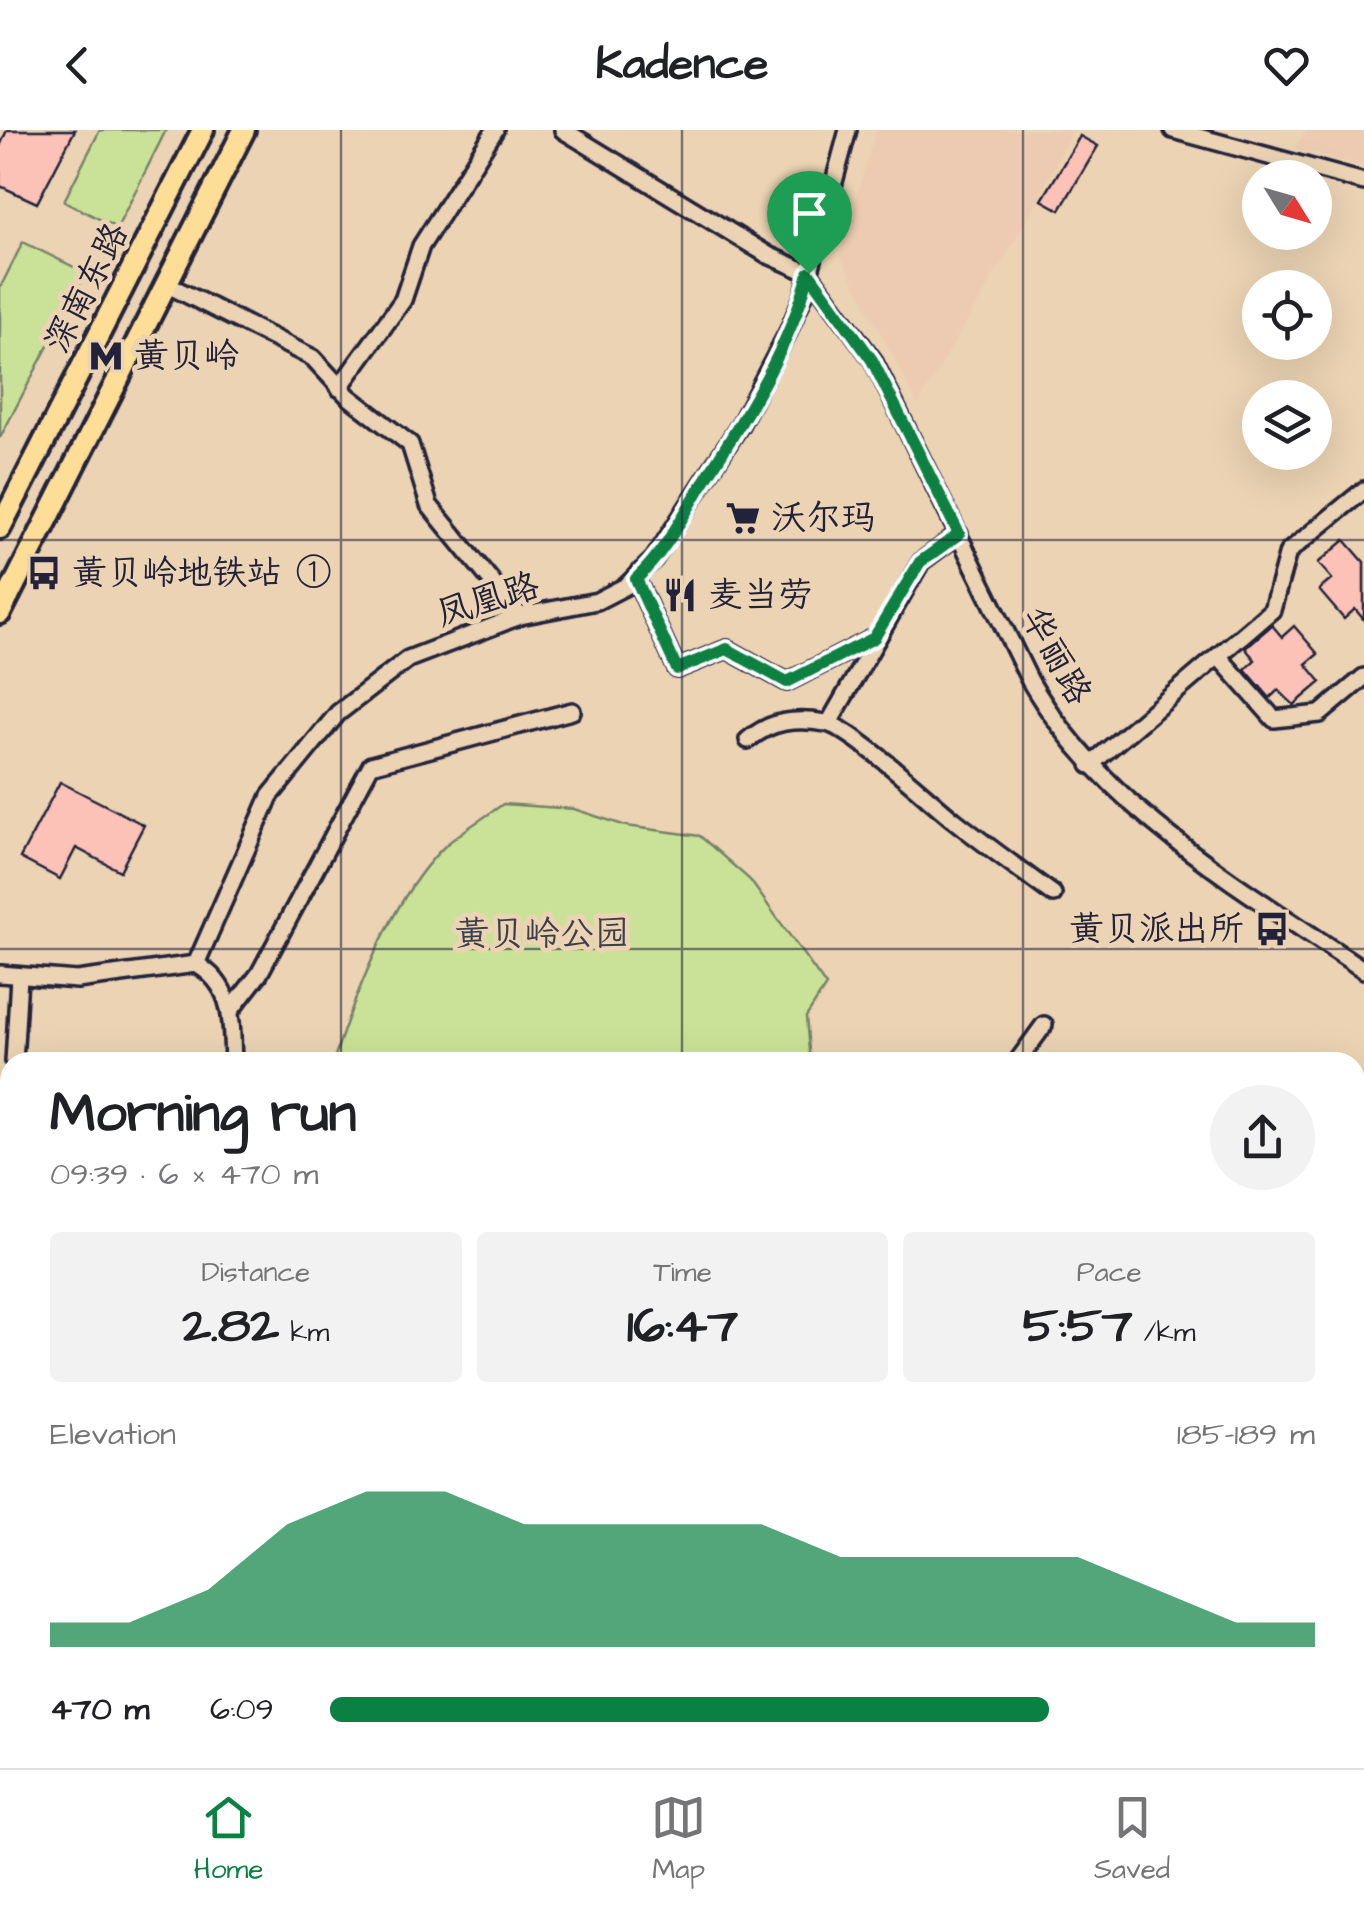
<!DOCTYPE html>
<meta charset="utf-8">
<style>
:root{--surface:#fff;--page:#f2f2f2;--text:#202124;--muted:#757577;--line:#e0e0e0;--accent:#0b8043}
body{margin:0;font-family:"Architects Daughter","LXGW WenKai TC",sans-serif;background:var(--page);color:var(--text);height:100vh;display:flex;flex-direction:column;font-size:38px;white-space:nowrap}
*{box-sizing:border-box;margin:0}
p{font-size:32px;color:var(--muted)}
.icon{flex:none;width:55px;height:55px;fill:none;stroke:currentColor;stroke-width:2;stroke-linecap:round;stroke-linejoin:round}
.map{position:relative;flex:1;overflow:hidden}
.sheet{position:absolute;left:0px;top:922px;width:1365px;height:718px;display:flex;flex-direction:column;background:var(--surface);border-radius:30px 30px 0 0;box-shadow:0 10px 40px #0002}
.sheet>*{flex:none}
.needle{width:65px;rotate:127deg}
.buttons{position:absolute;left:1242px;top:30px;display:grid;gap:20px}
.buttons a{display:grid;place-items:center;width:90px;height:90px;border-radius:50%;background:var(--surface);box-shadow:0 10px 40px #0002;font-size:50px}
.pin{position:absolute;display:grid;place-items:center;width:85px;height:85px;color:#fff;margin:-102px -42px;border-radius:50% 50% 50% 0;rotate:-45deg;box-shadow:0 0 10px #0007}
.pin .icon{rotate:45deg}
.round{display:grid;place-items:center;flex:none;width:105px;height:105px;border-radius:52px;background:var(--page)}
.overview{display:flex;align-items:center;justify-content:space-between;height:170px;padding:0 50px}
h1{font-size:55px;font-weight:700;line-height:75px}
.metrics{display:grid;grid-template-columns:repeat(3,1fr);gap:15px;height:170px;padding:10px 50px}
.metrics div{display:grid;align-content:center;border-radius:10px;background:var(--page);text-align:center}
.metrics b{font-size:50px;font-weight:700}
.metrics small{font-size:28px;font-weight:400}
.metrics p{font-size:28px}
.chart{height:280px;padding:20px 50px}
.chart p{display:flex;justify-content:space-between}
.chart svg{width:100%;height:180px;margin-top:10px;fill:var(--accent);opacity:.7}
ul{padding:0 50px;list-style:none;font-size:32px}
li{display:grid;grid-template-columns:160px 120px 1fr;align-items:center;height:75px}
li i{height:25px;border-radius:12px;background:var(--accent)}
header{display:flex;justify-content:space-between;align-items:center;height:130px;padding:0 50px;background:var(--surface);font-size:45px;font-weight:700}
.dock{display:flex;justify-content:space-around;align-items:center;height:140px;border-top:2px solid var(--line);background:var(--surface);font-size:28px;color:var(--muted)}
.dock a{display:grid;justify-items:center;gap:5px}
.dock .active{color:var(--accent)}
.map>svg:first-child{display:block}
</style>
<header><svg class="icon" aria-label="back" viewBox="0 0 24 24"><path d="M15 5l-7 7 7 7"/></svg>Kadence<svg class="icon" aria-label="heart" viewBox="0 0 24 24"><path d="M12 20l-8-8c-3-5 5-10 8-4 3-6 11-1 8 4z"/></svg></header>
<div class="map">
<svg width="1364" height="1638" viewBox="0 0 1364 1638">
<rect width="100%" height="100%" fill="#ebd3b3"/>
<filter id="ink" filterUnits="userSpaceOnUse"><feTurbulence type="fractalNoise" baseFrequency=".01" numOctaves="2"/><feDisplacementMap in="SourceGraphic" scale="20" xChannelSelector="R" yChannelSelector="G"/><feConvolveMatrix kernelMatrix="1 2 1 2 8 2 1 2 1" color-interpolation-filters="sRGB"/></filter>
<g filter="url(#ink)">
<g fill="#eccbb2">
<path d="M876 0H1072L1036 74 918 274 840 125Z"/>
<path d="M1307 0H1364V37L1295 17Z"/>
<path d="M553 1630H827L831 1638H547Z"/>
</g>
<g fill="#cae297" stroke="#768269" stroke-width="2.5">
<path d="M100 0H166L117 98 64 71Z"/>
<path d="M23 112 86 143 0 308V158Z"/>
<path d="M503 674 574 679 626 696 700 706 750 750 826 856 806 887 810 932H333C355 865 393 765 446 715 463 700 484 688 503 674Z"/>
</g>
<g fill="#fcc1b7" stroke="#22223b" stroke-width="2.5">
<path d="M7 0H75L37 73 0 56V16Z"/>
<path d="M1080 6 1098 16 1060 80 1042 70Z"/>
<path d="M1345 410 1364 432V490L1355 479 1344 489 1319 460 1332 449 1318 433Z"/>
<path d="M1272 495 1282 507 1294 496 1318 524 1306 534 1321 552 1294 575 1278 560 1270 568 1245 539 1255 530 1245 518Z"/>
<path d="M60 652 144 695 120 741 76 718 60 749 20 728Z"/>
</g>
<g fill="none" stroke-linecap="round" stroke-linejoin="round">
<g stroke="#22223b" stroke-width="22">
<g id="minor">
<path d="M563 0 768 125 809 143 873 230 1030 551C1105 681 1243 758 1364 840"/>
<path d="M1173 0 1364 52"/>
<path d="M166 154 313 228 349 267 410 314 429 375 520 486"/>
<path d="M339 258 403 170 421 116 495 0"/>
<path d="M636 449 677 539 727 519 787 552 874 508"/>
<path d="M1218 526 1274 589 1320 584 1364 547"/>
<path d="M829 593 921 432 959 404"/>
<path d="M748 610C771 590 796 588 826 593 852 598 930 671 954 690 987 716 1020 740 1053 764"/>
<path d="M1090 635 1272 480 1288 422 1364 360"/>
<path d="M196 834C235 856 231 893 233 932"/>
<path d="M0 844 77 850 196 834 270 666 338 583 408 529 520 486 597 471 626 456 654 429 740 295 788 202 803 167 848 0"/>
<path d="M231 880 259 844 371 635 572 581"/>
<path d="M14 932 19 847"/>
<path d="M1017 932 1044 895"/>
<path d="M1355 1028 1364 1011"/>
<path d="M0 1030 10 968"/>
<path d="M1364 1364 1359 1388 1364 1400"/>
<path d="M0 1516 10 1524"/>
<path d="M150 1630 161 1638"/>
<path d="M1303 1630 1306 1638"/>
<path d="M583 1638 589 1630"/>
</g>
</g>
<g stroke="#22223b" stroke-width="28">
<g id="major">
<path d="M0 398 203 0"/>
<path d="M0 483 244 0"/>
</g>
</g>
<use href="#minor" stroke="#ebd3b3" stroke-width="15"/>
<use href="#major" stroke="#fedd96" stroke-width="20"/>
</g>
</g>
<g fill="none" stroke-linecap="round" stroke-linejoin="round" filter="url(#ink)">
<g stroke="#fff" stroke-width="20">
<path id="route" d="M809 143 872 230 959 404 920 432 874 508 787 552 727 519 677 539 636 449C664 423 682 388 702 355 744 288 789 220 809 143Z"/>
</g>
<use href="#route" stroke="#0b8043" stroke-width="12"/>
</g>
<path fill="none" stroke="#22223b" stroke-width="2.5" stroke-opacity="0.55" d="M341 0V932M682 0V932M1023 0V932M0 410H1364M0 819H1364M0 1228H10M1355 1228H1364M341 1630V1638M682 1630V1638M1023 1630V1638"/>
<defs>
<g id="metro-bare" transform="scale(2.7)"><path d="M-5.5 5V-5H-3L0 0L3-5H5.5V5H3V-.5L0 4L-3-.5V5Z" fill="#22223b" stroke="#ebd3b3" stroke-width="2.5" paint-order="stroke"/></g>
<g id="supermarket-bare" transform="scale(2.7)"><path d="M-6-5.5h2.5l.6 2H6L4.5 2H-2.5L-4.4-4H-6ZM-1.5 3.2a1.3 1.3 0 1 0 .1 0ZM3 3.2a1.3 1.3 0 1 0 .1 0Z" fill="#22223b" stroke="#ebd3b3" stroke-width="2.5" paint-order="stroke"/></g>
<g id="bus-bare" transform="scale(2.7)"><path d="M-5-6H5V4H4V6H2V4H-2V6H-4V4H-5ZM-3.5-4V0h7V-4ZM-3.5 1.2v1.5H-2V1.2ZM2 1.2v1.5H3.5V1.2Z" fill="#22223b" stroke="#ebd3b3" stroke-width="2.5" paint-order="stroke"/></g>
<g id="restaurant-bare" transform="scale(2.7)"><path d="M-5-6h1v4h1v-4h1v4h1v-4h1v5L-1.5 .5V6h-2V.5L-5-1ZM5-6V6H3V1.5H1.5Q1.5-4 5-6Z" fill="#22223b" stroke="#ebd3b3" stroke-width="2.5" paint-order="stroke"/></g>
</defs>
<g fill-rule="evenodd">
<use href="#metro-bare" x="106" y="226"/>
<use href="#supermarket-bare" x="743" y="388"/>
<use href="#bus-bare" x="44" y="443"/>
<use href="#restaurant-bare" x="680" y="465"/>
<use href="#bus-bare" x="1272" y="799"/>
</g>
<g text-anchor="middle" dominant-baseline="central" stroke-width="10" stroke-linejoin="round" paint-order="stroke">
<g font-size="35" fill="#22223b" stroke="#ebd3b3">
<text transform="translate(87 158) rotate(-63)">深南东路</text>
<text transform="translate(488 470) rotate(-17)">凤凰路</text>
<text transform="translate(1056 526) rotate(61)">华丽路</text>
</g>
<g font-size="35" fill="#22223b" stroke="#ebd3b3" text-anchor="start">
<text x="134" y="226">黄贝岭</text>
<text x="771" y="388">沃尔玛</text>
<text x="72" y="443">黄贝岭地铁站 ①</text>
<text x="708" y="465">麦当劳</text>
<text x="1244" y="799" text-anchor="end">黄贝派出所</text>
</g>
<g font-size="35" fill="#3b3f49" stroke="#ebd3b3">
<text x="542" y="804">黄贝岭公园</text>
</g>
</g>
</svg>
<div class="buttons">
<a><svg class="needle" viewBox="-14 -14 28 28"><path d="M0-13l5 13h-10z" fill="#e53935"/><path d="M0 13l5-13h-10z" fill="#757577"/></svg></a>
<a><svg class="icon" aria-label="locate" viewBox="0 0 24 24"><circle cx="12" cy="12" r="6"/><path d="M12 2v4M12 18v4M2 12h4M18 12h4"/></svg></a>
<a><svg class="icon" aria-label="layers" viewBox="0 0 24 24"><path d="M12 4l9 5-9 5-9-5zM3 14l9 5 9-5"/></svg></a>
</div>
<div class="pin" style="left:809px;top:143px;background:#1e9e55"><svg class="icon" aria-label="arrive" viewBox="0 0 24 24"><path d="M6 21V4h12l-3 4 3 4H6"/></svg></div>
<section class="sheet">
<div class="overview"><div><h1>Morning run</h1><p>09:39 · 6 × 470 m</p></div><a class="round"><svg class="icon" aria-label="share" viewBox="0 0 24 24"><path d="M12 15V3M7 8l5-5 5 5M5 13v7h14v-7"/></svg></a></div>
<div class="metrics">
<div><p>Distance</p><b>2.82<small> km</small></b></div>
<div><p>Time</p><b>16:47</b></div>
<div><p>Pace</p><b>5:57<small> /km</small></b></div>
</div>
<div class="chart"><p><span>Elevation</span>185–189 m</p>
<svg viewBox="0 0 160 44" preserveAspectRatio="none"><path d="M0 44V38L10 38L20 30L30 14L40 6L50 6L60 14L70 14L80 14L90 14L100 22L110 22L120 22L130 22L140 30L150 38L160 38V44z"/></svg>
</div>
<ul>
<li><b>470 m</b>6:09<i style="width:73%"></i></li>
</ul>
</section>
</div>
<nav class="dock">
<a class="active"><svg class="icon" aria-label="home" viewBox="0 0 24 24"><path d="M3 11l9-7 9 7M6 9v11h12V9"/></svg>Home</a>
<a><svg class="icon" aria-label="map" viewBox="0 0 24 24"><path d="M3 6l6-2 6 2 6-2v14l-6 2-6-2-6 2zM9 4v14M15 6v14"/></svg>Map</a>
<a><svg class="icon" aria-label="saved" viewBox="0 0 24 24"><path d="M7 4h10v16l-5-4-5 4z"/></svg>Saved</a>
</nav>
